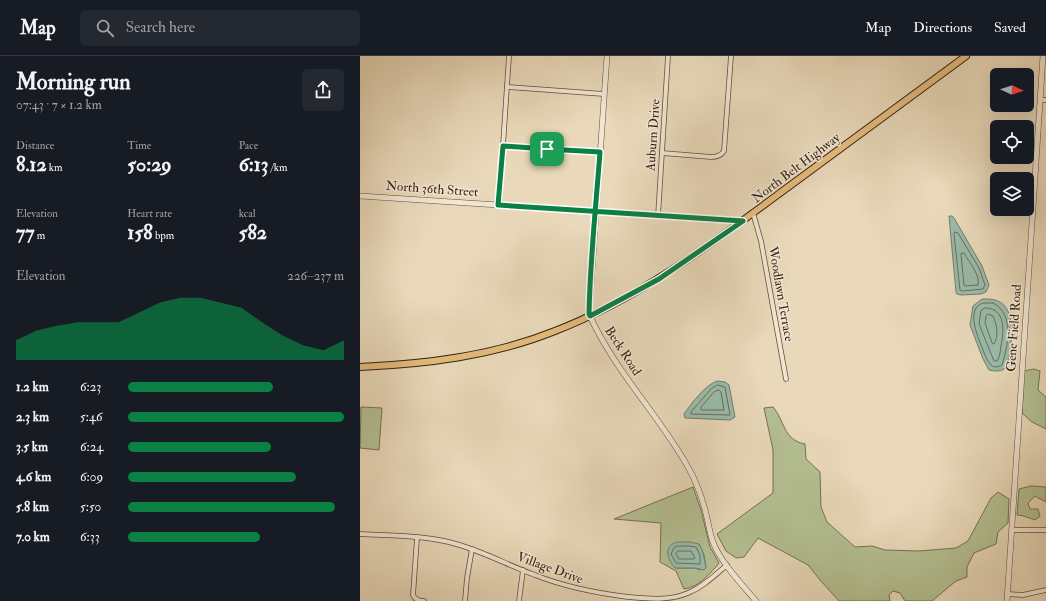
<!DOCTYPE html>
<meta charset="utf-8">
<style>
:root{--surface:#171b24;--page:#242831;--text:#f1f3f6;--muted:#9ea1a6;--line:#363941;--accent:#0b8043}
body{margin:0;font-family:"IM FELL Double Pica",serif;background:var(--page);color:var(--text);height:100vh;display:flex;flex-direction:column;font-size:15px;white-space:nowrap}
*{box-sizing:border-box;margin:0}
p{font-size:13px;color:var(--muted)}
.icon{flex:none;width:22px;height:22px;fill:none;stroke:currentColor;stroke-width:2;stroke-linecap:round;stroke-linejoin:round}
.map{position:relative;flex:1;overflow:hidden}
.panel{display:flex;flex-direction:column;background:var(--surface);width:360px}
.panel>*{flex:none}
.needle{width:26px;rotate:94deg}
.buttons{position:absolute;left:630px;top:12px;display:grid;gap:8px}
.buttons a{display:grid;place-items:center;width:44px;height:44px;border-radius:6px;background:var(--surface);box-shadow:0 4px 16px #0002;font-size:20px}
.pin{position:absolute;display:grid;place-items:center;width:34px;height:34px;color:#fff;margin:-17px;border-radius:8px;box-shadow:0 2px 6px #0006}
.round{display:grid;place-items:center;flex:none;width:42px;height:42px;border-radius:6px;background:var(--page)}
.headline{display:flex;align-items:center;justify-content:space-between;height:68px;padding:0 16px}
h1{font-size:22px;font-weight:700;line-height:30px}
.stats{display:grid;grid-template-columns:repeat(3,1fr);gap:6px;height:68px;padding:4px 16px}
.stats div{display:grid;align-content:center}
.stats b{font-size:20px;font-weight:700}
.stats small{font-size:11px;font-weight:400}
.stats p{font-size:11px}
.chart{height:112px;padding:8px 16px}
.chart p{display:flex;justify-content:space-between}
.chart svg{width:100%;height:72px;margin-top:4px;fill:var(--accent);opacity:.7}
ul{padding:0 16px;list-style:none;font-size:13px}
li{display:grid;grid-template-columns:64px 48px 1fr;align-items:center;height:30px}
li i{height:10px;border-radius:5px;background:var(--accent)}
header{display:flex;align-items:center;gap:24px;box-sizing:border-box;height:56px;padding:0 20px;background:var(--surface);border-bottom:1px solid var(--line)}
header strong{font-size:19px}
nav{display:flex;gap:22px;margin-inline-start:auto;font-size:14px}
.search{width:280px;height:36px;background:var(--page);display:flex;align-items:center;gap:10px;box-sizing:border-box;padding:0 14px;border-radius:6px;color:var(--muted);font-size:15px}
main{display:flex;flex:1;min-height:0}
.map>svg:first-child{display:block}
</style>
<header>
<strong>Map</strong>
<div class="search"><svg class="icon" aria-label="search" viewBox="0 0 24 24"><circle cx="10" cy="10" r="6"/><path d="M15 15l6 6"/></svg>Search here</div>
<nav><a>Map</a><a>Directions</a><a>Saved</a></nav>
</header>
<main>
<section class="panel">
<div class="headline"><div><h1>Morning run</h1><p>07:43 · 7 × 1.2 km</p></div><a class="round"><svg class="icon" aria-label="share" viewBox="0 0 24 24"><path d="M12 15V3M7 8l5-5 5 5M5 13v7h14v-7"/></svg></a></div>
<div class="stats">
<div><p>Distance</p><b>8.12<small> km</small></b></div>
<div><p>Time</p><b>50:29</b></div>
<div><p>Pace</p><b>6:13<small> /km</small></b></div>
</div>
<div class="stats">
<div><p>Elevation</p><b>77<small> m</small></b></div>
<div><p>Heart rate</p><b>158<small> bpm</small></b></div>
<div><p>kcal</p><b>582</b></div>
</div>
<div class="chart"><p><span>Elevation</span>226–237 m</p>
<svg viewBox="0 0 160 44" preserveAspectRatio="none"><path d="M0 44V32L10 26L20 23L30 21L40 21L50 21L60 15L70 9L80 6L90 6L100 9L110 12L120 21L130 29L140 35L150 38L160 32V44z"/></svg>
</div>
<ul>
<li><b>1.2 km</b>6:23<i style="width:67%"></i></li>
<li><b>2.3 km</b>5:46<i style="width:100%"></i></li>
<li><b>3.5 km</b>6:24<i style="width:66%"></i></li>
<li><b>4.6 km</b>6:09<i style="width:78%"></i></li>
<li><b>5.8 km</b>5:50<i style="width:96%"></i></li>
<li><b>7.0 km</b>6:33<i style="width:61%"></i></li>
</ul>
</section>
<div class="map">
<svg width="686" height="545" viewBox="0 0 686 545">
<rect width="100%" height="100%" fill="#e9d9ba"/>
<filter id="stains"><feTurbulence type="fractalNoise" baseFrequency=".005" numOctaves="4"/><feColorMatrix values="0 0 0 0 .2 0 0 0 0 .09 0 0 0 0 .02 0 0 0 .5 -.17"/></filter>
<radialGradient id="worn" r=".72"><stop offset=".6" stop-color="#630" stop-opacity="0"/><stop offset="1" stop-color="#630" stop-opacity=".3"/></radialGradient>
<g fill="#b4c092" stroke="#757052" fill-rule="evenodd">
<path d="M674 313 680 315 678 334 686 341V373L672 366 662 357 664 315Z"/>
<path d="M1 351 22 352 19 394 0 392Z"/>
<path d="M413 351C425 365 423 384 445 388L446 403 460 416 461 451 467 466 495 491 512 490 525 494 559 495 596 492 608 485 631 442 638 436 649 443 648 467 638 476 636 488 614 497 607 511V521L596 525 572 545H545L540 537 533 535 529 539 530 545H479L460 524 448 509 398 482 384 501 376 502 366 495 357 478 413 437V394L404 352Z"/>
<path d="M671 430 686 431V446L675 440 668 447 670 453H678L680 460 675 464 664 460 657 459 659 433Z"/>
<path d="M333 431 341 454 350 491 359 507 357 510C347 520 339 531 324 533L316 515 300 506 301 467 254 463ZM339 488 344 499 346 512 340 514 335 512H315Z"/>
</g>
<g fill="#99bba9" stroke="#717d6c">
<path d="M589 160H592L594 162 622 210 629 229 626 236 621 238 601 239 597 238 596 236Z"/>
<path d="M622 243C626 243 631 243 635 244 656 250 652 279 650 296 649 301 648 310 644 313 640 316 633 315 629 314L623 303 610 269 613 250Z"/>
<path d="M357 325 365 326 369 329 375 361 370 364 325 362 324 358C331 348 345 329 357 325Z"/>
<path d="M317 486H330L339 488 343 496 346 512 344 514 335 512H315C307 503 303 490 317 486Z"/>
</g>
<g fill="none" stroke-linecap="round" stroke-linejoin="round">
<g stroke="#686d5d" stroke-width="1">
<path d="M595 176 598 177 619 212 625 229 623 233 602 235 600 234 594 178Z"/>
<path d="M602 197H604C609 206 621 220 618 229L606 230 604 229 601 199Z"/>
<path d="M633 247C655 258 648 290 642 309 639 311 634 312 631 309 626 304 624 296 621 289 617 279 606 252 623 247 626 247 630 247 633 247Z"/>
<path d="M625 252C646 252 644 275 641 290 640 296 640 301 637 305H634L619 268 621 255Z"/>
<path d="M628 258 633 260C637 269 639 280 634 288L632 287 625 267 626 260Z"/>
<path d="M358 329 365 331 370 359 331 358V356L351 333Z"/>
<path d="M359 334 361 336 364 354H341V351L354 336Z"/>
<path d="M318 490H329L336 491 340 499V508L316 507 311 498 314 492Z"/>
<path d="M318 495H331L335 502 333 503H319L316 498Z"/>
</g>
<g stroke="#634e3b" stroke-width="5.5">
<g id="minor">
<path d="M147 31 244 38"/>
<path d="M680 44H686"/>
<path d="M143 90 240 96"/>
<path d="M302 97 351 101C357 101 361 100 364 95L371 0"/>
<path d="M139 149 149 0"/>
<path d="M393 157 401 185 426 323"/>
<path d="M298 160 308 0"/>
<path d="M652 474H686"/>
<path d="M0 478C32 480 65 479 96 488 125 496 147 509 175 519 205 531 236 537 268 541 289 543 309 545 328 537 343 531 355 519 367 509"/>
<path d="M57 482 53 539C55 544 59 545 64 545"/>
<path d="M648 538 663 539 686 534"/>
<path d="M105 545 107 522 112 493"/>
<path d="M159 545 163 514"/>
</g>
</g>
<g stroke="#634e3b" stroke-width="6">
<g id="tertiary">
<path d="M247 0 229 258C254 314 298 358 328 411 337 427 343 444 347 462 349 470 350 478 353 486 359 504 383 530 396 545"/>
<path d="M0 140 383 165"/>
<path d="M647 545 683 0"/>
</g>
</g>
<g stroke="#361f11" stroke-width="8">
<path id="primary" d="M0 311C66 308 133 300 195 275 278 243 350 189 420 137 482 91 544 45 606 0"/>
</g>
<use href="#minor" stroke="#f1e6d2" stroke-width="4"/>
<use href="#tertiary" stroke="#f1e6d2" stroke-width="5"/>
<use href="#primary" stroke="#e4bc7d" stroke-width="6"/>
</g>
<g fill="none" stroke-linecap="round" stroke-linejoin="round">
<g stroke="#fff" stroke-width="8">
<path id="route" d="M187 93 240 96C236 150 230 204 229 258L230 260 299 223 383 165C301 160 220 154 138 149L143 90 187 93"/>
</g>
<use href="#route" stroke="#0b8043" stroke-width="5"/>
</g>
<g text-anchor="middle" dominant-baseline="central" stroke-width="3" stroke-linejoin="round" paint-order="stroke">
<g font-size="13" fill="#361f11" stroke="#f1e6d2">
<text transform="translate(293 79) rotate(-86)">Auburn Drive</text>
<text transform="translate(436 112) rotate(-37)">North Belt Highway</text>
<text transform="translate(72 133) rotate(4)">North 36th Street</text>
<text transform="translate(421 238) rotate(80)">Woodlawn Terrace</text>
<text transform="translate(654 272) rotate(-86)">Gene Field Road</text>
<text transform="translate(263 295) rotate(57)">Beck Road</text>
<text transform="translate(190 512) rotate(20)">Village Drive</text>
</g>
</g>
<rect width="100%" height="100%" filter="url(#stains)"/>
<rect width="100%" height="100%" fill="url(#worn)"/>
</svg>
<div class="buttons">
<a><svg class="needle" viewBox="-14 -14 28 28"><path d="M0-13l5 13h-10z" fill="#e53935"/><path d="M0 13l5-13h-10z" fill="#9ea1a6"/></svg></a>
<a><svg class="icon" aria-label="locate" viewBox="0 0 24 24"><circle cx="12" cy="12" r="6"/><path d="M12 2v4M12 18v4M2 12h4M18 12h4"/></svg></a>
<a><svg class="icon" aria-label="layers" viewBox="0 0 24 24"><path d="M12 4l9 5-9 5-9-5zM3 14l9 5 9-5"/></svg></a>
</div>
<div class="pin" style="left:187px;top:93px;background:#1e9e55"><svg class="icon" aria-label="arrive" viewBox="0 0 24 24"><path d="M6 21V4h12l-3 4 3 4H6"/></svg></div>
</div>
</main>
